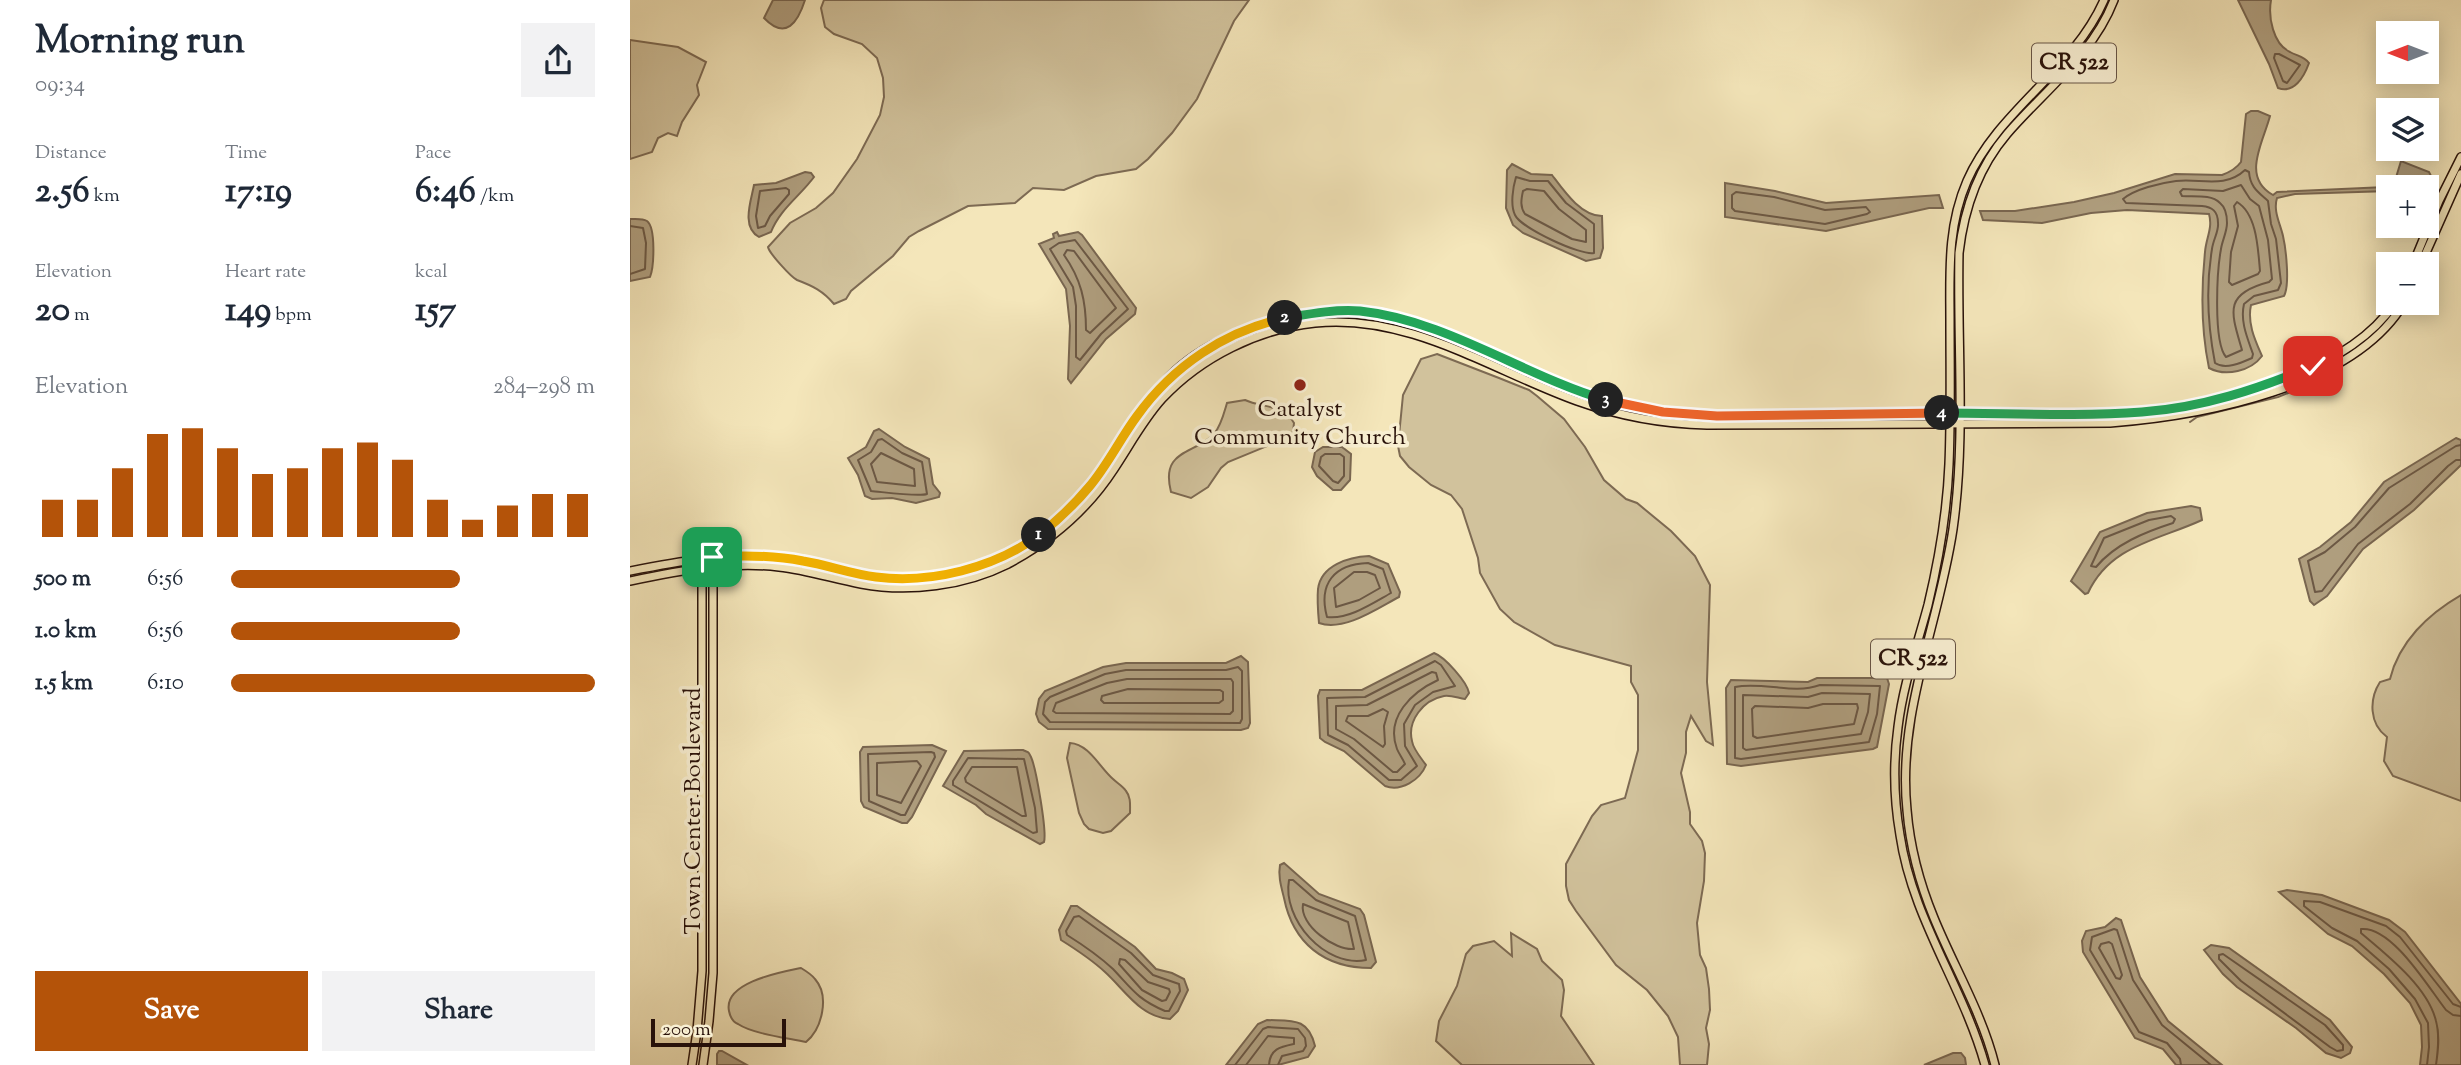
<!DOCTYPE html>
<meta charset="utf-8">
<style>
:root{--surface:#fff;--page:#f2f2f3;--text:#1f2937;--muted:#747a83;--accent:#b45309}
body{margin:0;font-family:"Sorts Mill Goudy",serif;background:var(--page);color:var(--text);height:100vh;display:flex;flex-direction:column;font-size:26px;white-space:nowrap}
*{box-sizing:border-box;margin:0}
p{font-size:23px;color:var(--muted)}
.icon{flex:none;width:38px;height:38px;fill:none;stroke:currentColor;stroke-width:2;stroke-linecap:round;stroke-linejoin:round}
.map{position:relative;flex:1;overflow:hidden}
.side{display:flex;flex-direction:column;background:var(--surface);width:630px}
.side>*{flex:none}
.needle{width:46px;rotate:270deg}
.controls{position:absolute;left:1746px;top:21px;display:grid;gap:14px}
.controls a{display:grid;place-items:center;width:63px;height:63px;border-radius:0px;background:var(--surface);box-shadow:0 4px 18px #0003;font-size:35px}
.scale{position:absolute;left:21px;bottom:18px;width:135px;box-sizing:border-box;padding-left:7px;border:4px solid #29120a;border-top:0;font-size:19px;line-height:24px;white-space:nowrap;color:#29120a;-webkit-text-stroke:5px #f8efd2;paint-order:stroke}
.pin{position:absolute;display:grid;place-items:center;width:60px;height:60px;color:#fff;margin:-30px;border-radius:14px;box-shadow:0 4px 10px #0006}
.km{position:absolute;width:35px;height:35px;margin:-18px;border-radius:50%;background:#222;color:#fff;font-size:19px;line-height:35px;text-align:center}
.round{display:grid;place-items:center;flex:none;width:74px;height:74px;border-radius:0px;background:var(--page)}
.summary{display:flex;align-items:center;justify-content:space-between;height:119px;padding:0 35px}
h1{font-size:38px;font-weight:800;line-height:52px}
.stats{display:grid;grid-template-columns:repeat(3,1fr);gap:10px;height:119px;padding:7px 35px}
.stats div{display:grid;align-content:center}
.stats b{font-size:35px;font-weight:800}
.stats small{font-size:19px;font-weight:400}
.stats p{font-size:19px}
.chart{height:196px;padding:14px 35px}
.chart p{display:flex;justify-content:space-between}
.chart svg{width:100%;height:126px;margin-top:7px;stroke:var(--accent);stroke-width:6}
.cta{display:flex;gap:14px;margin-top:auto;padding:14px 35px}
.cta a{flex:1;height:80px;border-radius:0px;background:var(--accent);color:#fff;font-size:28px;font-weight:800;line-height:80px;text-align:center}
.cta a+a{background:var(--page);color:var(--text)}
ul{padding:0 35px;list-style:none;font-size:23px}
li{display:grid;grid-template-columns:112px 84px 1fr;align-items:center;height:52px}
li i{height:18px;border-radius:9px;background:var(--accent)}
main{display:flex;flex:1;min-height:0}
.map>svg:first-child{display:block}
</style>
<main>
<section class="side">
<div class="summary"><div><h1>Morning run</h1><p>09:34</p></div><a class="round"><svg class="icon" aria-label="share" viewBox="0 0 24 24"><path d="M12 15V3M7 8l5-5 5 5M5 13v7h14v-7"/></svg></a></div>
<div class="stats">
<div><p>Distance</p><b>2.56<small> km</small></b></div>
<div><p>Time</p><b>17:19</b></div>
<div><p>Pace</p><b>6:46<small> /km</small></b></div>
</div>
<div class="stats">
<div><p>Elevation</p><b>20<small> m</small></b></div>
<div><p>Heart rate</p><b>149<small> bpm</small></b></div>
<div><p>kcal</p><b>157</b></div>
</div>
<div class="chart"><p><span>Elevation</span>284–298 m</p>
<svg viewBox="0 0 160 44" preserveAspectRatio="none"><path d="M5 44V31M15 44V31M25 44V20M35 44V8M45 44V6M55 44V13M65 44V22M75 44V20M85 44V13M95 44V11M105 44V17M115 44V31M125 44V38M135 44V33M145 44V29M155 44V29"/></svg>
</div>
<ul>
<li><b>500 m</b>6:56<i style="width:63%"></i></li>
<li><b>1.0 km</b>6:56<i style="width:63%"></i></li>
<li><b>1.5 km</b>6:10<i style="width:100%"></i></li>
</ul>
<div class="cta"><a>Save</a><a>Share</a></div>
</section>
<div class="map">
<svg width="1831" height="1065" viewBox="0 0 1831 1065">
<rect width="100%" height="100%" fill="#f4e6ba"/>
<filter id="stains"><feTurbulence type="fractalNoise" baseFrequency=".00286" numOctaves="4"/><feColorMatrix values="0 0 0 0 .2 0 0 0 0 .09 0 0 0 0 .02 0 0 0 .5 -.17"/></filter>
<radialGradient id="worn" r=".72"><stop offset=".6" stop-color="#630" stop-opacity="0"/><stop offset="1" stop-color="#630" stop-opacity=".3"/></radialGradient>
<g fill="#d1c29c" stroke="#7d6a53" stroke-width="2">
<path d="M194 0H619L604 21 567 99 542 133 518 159 506 169 466 176 434 190 403 188 385 203 338 206 289 231 279 237 263 256 221 291 216 299 204 304C193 291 183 286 167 280 161 277 139 253 138 247L160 223 186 208 203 193 227 159 250 115 254 97 253 78 247 58 232 44 204 34 195 27 191 8Z"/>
<path d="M0 40 48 47 76 62 67 85 69 95 52 122 47 136 38 133 28 138 22 152 0 159Z"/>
<path d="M807 354 869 378 899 390 907 396 934 419 955 447 974 480 996 499 1007 503 1041 531 1065 556 1080 585 1077 682 1083 745 1076 741 1061 716 1056 732V753L1051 773 1060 812V824L1072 841 1075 853 1074 881 1067 923 1070 955 1076 968 1079 989 1080 1010 1076 1028 1079 1044 1077 1065H1050L1048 1037 1038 1016 1017 990 986 965 946 911 939 900 936 886V864L962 816 971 805 995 798 1008 750V695L1001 682V666L925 645 884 622 870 609 850 573 848 558 832 509 821 495 801 485 779 467 770 456 768 446 773 395 791 359Z"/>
<path d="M615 400C632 408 653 404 664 423L663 432 647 442 598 462 591 468 578 487 561 498 541 492C530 449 564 455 584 434 591 426 594 413 597 403Z"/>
<path d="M1831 595V801L1763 776 1754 761 1757 737C1739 724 1739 699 1750 682L1760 679C1769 642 1798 614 1831 595Z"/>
<path d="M440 743C459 744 470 768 483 779 487 783 493 786 496 791 501 797 500 805 500 813L481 831 473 833 459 829 454 824 449 813 437 758Z"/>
<path d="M881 933 907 949 912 961 932 980 934 990 931 1016 964 1065H832L806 1041 809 1021 827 986 836 954 843 946 864 941 882 956Z"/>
<path d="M171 968C176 971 182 975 185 979 200 996 192 1029 176 1042 158 1038 123 1034 108 1024 103 1022 100 1016 99 1011 93 982 152 972 171 968Z"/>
</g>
<g fill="#af9e7e" stroke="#796650" stroke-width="2">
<path d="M143 0H175C168 22 156 41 134 18Z"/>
<path d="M1608 0H1641C1638 17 1643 44 1660 52 1667 56 1674 56 1679 63 1674 77 1664 94 1648 88L1639 64Z"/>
<path d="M1621 111H1628L1640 116C1633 143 1611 177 1643 195L1647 192 1756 187 1764 184 1771 161 1799 172 1801 176V185L1796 187H1759V191L1665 194 1647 198C1643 211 1650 223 1653 236 1656 249 1660 285 1654 296L1621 305C1617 323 1625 340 1632 356 1621 371 1596 377 1579 368 1571 330 1571 291 1575 252 1576 238 1583 228 1579 214L1497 210 1461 213 1412 223 1353 220 1350 211H1385L1444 202 1484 193 1545 174 1592 175C1600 172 1606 169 1611 162L1616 114Z"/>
<path d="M882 164 901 174 922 175C934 191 951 216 972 216L973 248 970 258 956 261 893 233 883 225 876 208 877 170Z"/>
<path d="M175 172 181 173 184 177C170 196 150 209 141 232L129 237C111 227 121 201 124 185L146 183Z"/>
<path d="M1095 183 1145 191 1196 203 1309 195 1313 208H1299L1196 231 1095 217Z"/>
<path d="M0 219C5 219 12 218 17 221 26 228 24 267 20 277L0 281Z"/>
<path d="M427 232 429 236 448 232 452 235 506 308 505 314 476 339 441 383 438 379 440 326 436 289 409 244 424 238 423 234Z"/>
<path d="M249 429 275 447 299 459 303 484 310 493 309 497 286 503 262 498 242 499 235 496 228 475 218 458 236 447 244 431Z"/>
<path d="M1826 438 1831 440V465L1784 510 1733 549 1697 596 1684 605 1680 601 1669 559 1690 547 1721 522 1754 482Z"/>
<path d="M693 447H712L721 454 720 480 711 490H703L687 476 682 467 685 452Z"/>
<path d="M1561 506 1570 508 1572 520C1529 540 1480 545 1458 593L1455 594 1441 581 1470 532 1517 513Z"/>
<path d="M739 556 758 564 770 592 769 597C748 608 714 632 689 623 688 612 687 600 688 589 691 565 719 557 739 556Z"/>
<path d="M804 653C815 657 837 682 839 693L835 699C828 698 821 695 814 696 793 700 777 721 782 741 783 749 791 758 796 765 790 780 771 792 755 786L714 751 695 742 690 738 688 696 690 690H732Z"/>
<path d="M611 656 618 662 620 723 618 728 611 730 418 729 409 722 406 714 409 699 415 691 473 667 496 663H596Z"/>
<path d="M1187 678H1257L1259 684 1247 747 1243 749 1111 766 1097 764 1096 688 1101 680 1178 682Z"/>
<path d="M302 745 316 751 282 817 277 823H272L234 807 231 801 230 752 233 747Z"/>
<path d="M393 750C399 753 398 751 401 757 406 768 417 831 414 842L410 844 356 814 346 805 313 786 334 751Z"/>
<path d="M654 863 689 894 730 909 734 915 746 962 741 968C694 968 663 943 654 898 651 886 648 876 650 865Z"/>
<path d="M1657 890 1692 895 1759 920 1775 932 1831 1004V1065H1790L1792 1047 1791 1025 1780 1003 1754 974 1722 946 1698 934 1649 892Z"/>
<path d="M441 906H447L505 947 526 969 542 973 554 979 558 990 548 1011 540 1019C510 1017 495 990 475 972 462 960 447 950 431 940L429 930Z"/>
<path d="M1486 918 1491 920 1510 977 1538 1021 1592 1065H1546L1533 1049 1505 1038 1453 952 1452 941 1456 931 1475 927Z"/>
<path d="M1581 945 1599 948 1700 1020 1722 1047 1720 1053 1711 1058 1696 1053 1666 1028 1607 987 1593 974 1574 950Z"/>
<path d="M637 1020C662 1021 678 1017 685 1046L678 1057 648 1065H596L628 1024Z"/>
<path d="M89 1051H92L117 1065H87V1054Z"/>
<path d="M1323 1053H1331L1335 1058 1336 1065H1294Z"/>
</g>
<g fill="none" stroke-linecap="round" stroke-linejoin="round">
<g stroke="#6c5844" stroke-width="2">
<path d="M1645 54H1649L1670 65 1657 83 1653 81 1644 58Z"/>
<path d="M1615 170 1619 172C1620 187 1628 192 1638 201L1641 224 1646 239 1651 283 1648 290 1624 296 1614 304C1610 321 1617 337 1623 354L1622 358C1611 363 1595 370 1585 363 1578 327 1576 285 1582 249 1583 240 1589 231 1588 223 1588 211 1582 207 1572 206L1496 203 1493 199C1505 189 1530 183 1546 181 1570 178 1595 189 1615 170Z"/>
<path d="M886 177 900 181H918L936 203 964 224V253C951 256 891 228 885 215 880 205 883 187 886 177Z"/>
<path d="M1611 185 1620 199 1629 206 1638 240 1642 279 1639 282C1593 294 1601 312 1612 350L1596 357C1583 342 1587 270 1591 249 1592 241 1597 232 1597 223 1597 216 1595 207 1590 203 1581 194 1564 197 1552 196L1550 192 1553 189 1593 191Z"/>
<path d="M156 188 159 190V194L140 216 135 226 128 228 126 216 130 191Z"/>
<path d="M897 189 914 191 929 209 956 230V242L942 239 895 214C890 207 891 200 893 191Z"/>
<path d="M1106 192 1144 197 1195 210 1236 207 1240 212 1237 214 1195 224 1105 211 1102 208V195Z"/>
<path d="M1607 202C1627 214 1628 249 1630 271L1628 274 1602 285 1599 282 1601 252 1608 226 1604 206Z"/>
<path d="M0 226 13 228 16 243 15 269 0 274"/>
<path d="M445 240 498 309 471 334 450 360 446 357V306L443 287 420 249 429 243Z"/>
<path d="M437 250 444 251 486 308 460 333 456 330C456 301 451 279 434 255Z"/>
<path d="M252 439 272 453 292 462 297 494C288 497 253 492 241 491L228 460 241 452 248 440Z"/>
<path d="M1831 445 1826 446 1759 488 1725 527 1695 552 1678 561 1685 592 1692 591 1728 544 1780 504 1818 466 1826 460H1831"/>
<path d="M251 453 284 469 285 486 247 482 241 464Z"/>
<path d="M695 454H710L714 457V476L708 483 703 481 689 466 691 457Z"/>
<path d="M1541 516 1545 519 1543 523C1515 532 1485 544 1466 567L1461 566 1474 538 1519 520Z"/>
<path d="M738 563 753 569 761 593C743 603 718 620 697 617 688 584 704 564 738 563Z"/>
<path d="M724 572H737L745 575 750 588 729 600 706 607 704 588Z"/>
<path d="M805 661 811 665 825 686 803 692 785 705 774 724 775 746 787 766 771 780H759L718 745 698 735 697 698 735 697Z"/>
<path d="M608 667 612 671V719L610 723 420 722 413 714 415 702 420 697 475 674 496 670H596Z"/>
<path d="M802 672 806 673 808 680C782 692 755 717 767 749 769 754 773 759 775 764L767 772H763L724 739 706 729V706L737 705Z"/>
<path d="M497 679H601L603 682V711L600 714 426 713 423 711 426 703 477 683Z"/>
<path d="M1190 685 1250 686 1247 714 1239 742 1111 759 1105 758V687C1132 681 1163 695 1190 685Z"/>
<path d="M498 689 590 690 593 692V700L589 703H474L471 700 472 696Z"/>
<path d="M1192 693 1240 694 1238 712 1231 734 1116 750 1113 748V695L1178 697Z"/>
<path d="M1193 704H1227L1228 708 1224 724 1127 738 1123 736 1122 709 1125 706 1178 708Z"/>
<path d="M753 709 758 712 754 726 755 744 753 747 716 721 718 716H738Z"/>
<path d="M301 752 304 753 305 757 275 815H271L239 801 238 754Z"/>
<path d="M338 758 394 759 405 808 407 832 403 833 323 785V781Z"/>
<path d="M287 761 291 766 271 803 247 795V763Z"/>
<path d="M342 767H387L396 816H392L336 782 335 778Z"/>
<path d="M659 880H663L686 900 725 916 736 960C695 968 652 919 659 880Z"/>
<path d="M673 904 718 922 724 949C705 951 669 925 673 904Z"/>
<path d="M449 916 501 953 523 975 549 984 550 991 539 1011H535C507 999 502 989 483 969 469 956 453 945 437 935L436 931 444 917Z"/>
<path d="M1479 942 1482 944 1492 975 1490 979 1486 978 1469 948 1471 944Z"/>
<path d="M1593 954 1695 1025 1713 1045V1050L1707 1051 1700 1047 1611 981 1589 959V955Z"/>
<path d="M490 959 495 960 518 982 539 989 540 992 536 1000 532 1001 512 990 489 964Z"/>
<path d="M605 1065 633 1029 638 1027 668 1029 675 1038 676 1046 673 1051 652 1056 648 1065"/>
<path d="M616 1065 638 1036 664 1038V1044C650 1047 640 1049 639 1065"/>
<path d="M1551 1065 1550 1059 1537 1043 1509 1032 1460 950 1462 937 1484 929 1487 930 1503 980 1532 1025 1581 1065"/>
<path d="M1797 1065 1799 1047 1798 1023 1785 999 1759 969 1727 941 1702 928 1674 906V901L1690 902 1756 926 1770 937 1823 1004 1831 1007"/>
<path d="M1806 1065C1808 1051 1810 1035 1806 1021 1798 987 1757 955 1731 933V929C1762 926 1798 987 1816 1010L1823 1015 1831 1016"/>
</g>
<path stroke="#796650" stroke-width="2" d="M1560 422 1567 417 1648 397 1668 389"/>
<g stroke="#29120a" stroke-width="10">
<g id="major">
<path d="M1783 264 1809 201 1831 157"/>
<path d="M1791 264 1831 174"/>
<path d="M0 571C47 562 95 553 144 556 168 558 191 566 214 572 267 583 322 578 372 556 406 541 436 516 459 487 490 450 509 404 545 371 580 339 631 321 677 314 777 299 861 360 951 392 976 401 1002 408 1029 412 1093 421 1158 415 1222 414 1308 412 1394 413 1480 414 1568 410 1712 381 1765 303"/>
<path d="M0 581C48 571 100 561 149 567 177 570 204 579 231 584 279 593 334 586 378 564 421 541 458 509 484 469 500 445 513 420 532 399 571 357 628 329 685 323 779 313 863 371 947 401 989 416 1033 424 1077 425L1480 423C1571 416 1724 388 1774 303"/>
<path d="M62 1065 67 1031 72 971V567"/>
<path d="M73 1065 79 1021 83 973V566"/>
<path d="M1355 1065C1333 986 1282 918 1270 835 1264 800 1263 763 1268 727 1273 685 1287 646 1298 605 1309 559 1317 512 1319 464 1321 417 1320 369 1320 321 1320 273 1317 227 1337 181 1368 110 1443 71 1474 0"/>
<path d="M1365 1065C1352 1013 1324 967 1304 918 1290 884 1280 847 1277 810 1267 713 1309 624 1323 529 1336 438 1327 345 1329 253 1334 209 1348 168 1377 134 1414 91 1463 55 1484 0"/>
</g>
</g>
<use href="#major" stroke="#f4e6ba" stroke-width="7"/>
</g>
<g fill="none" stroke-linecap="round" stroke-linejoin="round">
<g stroke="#fff" stroke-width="14">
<path id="split-1" d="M82 557C113 555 143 555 173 561 198 565 221 574 246 577 300 584 365 568 409 535"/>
</g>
<g stroke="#fff" stroke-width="14">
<path id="split-2" d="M409 535C427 521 444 505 459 487 477 466 490 439 507 416 543 366 595 331 655 318"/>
</g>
<g stroke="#fff" stroke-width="14">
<path id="split-3" d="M655 318C679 314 705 309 730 311 816 320 894 376 976 400"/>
</g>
<g stroke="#fff" stroke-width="14">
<path id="split-4" d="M976 400 1033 412 1087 416 1312 413"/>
</g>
<g stroke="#fff" stroke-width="14">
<path id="split-5" d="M1312 413C1377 413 1447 417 1512 412 1571 408 1628 389 1683 366"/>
</g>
<use href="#split-1" stroke="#f5b400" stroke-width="9"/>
<use href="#split-2" stroke="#f5b400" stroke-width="9"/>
<use href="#split-3" stroke="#22a559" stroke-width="9"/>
<use href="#split-4" stroke="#f0652b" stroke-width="9"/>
<use href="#split-5" stroke="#22a559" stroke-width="9"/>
</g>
<circle fill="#8f2418" stroke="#f8efd2" stroke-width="2.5" cx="670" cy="385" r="7"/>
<g text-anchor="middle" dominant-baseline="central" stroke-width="7" stroke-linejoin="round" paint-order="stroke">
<g fill="#f8efd2" stroke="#675446" stroke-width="2">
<rect x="1402" y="43.5" width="84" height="39" rx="5"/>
<rect x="1241" y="639.5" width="84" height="39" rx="5"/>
</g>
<g font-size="23" font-weight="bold" fill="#29120a">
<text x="1444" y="63">CR 522</text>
<text x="1283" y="659">CR 522</text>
</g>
<g font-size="24" fill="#29120a" stroke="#f8efd2">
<text x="670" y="410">Catalyst<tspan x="670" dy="28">Community Church</tspan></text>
</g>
<g font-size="24" fill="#29120a" stroke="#f8efd2">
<text transform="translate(64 811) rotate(-90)">Town Center Boulevard</text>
</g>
</g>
<rect width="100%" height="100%" filter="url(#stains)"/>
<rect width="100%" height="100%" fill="url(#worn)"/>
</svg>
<div class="controls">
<a><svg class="needle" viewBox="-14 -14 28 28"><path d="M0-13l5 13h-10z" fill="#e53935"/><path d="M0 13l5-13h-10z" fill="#747a83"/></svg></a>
<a><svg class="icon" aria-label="layers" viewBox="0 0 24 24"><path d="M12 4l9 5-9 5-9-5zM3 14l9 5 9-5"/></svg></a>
<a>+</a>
<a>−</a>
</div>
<div class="scale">200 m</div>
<div class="pin" style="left:82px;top:557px;background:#1e9e55"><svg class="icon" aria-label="arrive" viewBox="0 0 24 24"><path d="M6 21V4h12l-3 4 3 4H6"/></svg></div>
<div class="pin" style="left:1683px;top:366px;background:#d93025"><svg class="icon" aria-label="check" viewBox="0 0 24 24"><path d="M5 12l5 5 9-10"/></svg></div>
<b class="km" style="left:409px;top:535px">1</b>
<b class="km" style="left:655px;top:318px">2</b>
<b class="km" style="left:976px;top:400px">3</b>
<b class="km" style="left:1312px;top:413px">4</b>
</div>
</main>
